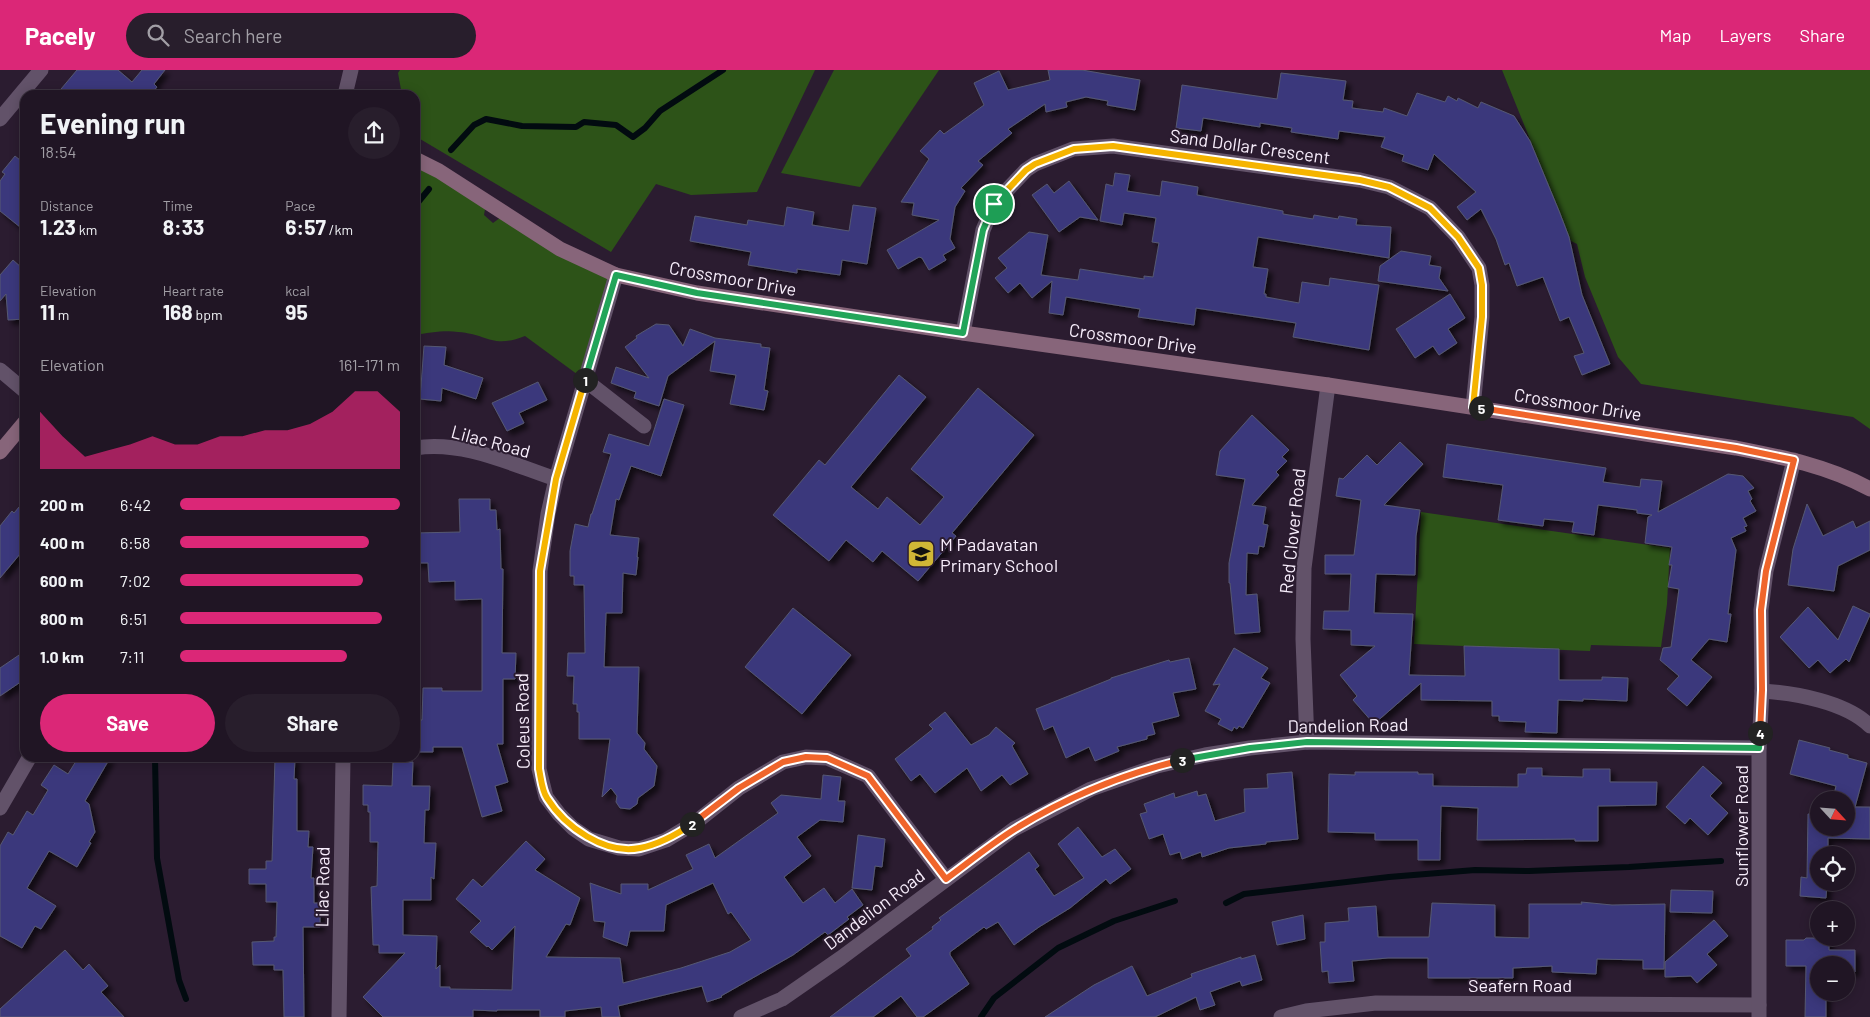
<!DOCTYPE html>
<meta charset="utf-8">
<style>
:root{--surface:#201524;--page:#281e2c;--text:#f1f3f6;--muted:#a29fa6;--line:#3d3441;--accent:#db2777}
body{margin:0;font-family:Barlow,sans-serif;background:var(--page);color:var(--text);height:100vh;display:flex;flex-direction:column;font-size:19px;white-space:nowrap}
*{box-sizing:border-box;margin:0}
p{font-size:16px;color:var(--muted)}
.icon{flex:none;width:28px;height:28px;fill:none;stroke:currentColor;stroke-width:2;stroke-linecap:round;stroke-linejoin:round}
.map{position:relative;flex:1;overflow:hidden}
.panel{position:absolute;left:20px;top:20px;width:400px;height:672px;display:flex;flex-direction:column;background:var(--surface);border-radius:15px;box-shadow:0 2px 12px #0003,0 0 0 1px var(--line)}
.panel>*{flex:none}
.needle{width:32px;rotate:116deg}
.controls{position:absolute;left:1810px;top:721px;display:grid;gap:10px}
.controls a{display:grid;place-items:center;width:45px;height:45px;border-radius:50%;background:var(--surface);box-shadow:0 2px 12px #0003,0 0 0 1px var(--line);font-size:25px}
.pin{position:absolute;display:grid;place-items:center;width:42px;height:42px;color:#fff;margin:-21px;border:2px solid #fff;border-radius:50%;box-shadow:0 1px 5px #0007}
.km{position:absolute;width:25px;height:25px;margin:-12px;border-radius:50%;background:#222;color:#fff;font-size:14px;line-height:25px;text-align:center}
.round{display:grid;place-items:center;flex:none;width:52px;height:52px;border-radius:26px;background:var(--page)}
.overview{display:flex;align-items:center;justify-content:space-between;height:85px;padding:0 20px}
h1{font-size:28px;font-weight:700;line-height:38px}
.metrics{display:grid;grid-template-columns:repeat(3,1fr);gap:8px;height:85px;padding:5px 20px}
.metrics div{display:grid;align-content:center}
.metrics b{font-size:21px;font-weight:700}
.metrics small{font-size:14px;font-weight:400}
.metrics p{font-size:14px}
.chart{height:140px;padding:10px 20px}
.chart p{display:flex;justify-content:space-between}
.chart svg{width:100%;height:90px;margin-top:5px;fill:var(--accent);opacity:.7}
.action{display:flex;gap:10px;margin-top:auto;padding:10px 20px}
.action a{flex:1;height:58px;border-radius:30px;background:var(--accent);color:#fff;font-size:20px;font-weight:700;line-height:58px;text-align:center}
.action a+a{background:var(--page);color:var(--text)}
ul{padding:0 20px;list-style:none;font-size:16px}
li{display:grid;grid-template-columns:80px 60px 1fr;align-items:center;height:38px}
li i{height:12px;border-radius:6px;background:var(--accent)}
header{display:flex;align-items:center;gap:30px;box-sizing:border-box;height:70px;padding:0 25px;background:var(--accent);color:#fff}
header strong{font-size:24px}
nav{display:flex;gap:28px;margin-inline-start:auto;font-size:18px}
.search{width:350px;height:45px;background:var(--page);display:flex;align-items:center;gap:12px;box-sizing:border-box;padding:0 18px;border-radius:28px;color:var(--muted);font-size:19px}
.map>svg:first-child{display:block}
</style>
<header>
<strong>Pacely</strong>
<div class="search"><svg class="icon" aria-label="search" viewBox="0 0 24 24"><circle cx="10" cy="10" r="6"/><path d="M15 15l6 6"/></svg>Search here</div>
<nav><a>Map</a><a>Layers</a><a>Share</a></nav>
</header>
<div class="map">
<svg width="1870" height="947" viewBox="0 0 1870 947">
<defs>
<filter id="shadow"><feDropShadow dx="4.5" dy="4.5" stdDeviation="2.5" flood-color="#0009"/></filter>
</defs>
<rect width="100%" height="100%" fill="#2b1c30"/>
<g fill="#2d5318">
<path d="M400 0H815L757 122 691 125 656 114 611 182 415 66V25H402L398 3Z"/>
<path d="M834 0H939L860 117 781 103Z"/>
<path d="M1502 0H1870V359L1853 347 1641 314 1618 287 1585 207 1577 174 1571 171Z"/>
<path d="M415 90 487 128 484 145 493 153 508 142 616 205 585 310 525 266C492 279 488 264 458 262 445 260 428 263 415 265Z"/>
<path d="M1421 442 1670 478 1667 534 1661 577 1591 575 1590 581 1414 574Z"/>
</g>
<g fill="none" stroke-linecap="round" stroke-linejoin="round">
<g stroke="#020b10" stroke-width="6">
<path d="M451 80 474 55 486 49 522 56 576 57 584 52 616 55 633 67 645 58 660 41 723 0"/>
<path d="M415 136 429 119"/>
<path d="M155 688 157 788 179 910 186 929"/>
<path d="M1226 833 1244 824 1389 807 1475 800 1529 801 1629 797 1721 791"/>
<path d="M981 947 994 928 1058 878 1114 851 1175 831"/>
</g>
</g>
<g fill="#3a397c" stroke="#565872" filter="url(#shadow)">
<path d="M77 0H118L132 12 142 0H165L154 14 157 17 150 25H56Z"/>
<path d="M1048 0H1082L1140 10 1135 40 1107 35 1108 31 1086 27 1066 32 1067 37 1046 42 1045 34 1008 59 1012 63 978 91 983 95 961 118 965 121 955 137 950 169 955 178 943 185 946 190 929 200 922 188 919 187 898 199 887 180 939 150 912 145 914 133 901 132 929 89 920 81 940 60 944 64 984 35 974 13 999 1 1008 20 1050 10Z"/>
<path d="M1281 3 1346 11 1343 30 1353 31 1352 38 1383 42 1384 38 1407 46 1417 23 1445 32 1448 26 1457 31 1458 28 1478 38 1481 32 1514 46 1530 71 1559 141 1569 167 1582 225 1610 294 1582 305 1574 286 1584 283 1569 247 1560 251 1543 207 1517 216 1509 193 1505 195 1496 169 1481 139 1467 150 1457 137 1476 122 1434 84 1428 100 1402 91 1404 85 1381 77 1385 67 1339 61 1338 69 1291 62 1292 58 1260 53V57L1203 48 1201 61 1176 58 1182 15 1277 29Z"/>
<path d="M15 86 25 94V161L0 141V111L5 104 2 102Z"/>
<path d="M1115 103 1130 105 1127 121 1160 126 1162 111 1198 117 1197 125 1283 141V144L1313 149 1314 145 1338 149 1339 146 1357 149 1356 155 1391 157 1389 188 1258 167 1253 197 1268 199 1264 224H1266V227L1299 233 1302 212 1329 216 1330 208 1379 215 1369 280 1293 267 1296 253 1196 238 1194 255 1138 247 1140 239 1066 227 1063 245 1049 243 1052 211 1032 228 1020 213 1008 223 995 208 1007 198 998 188 1029 162 1048 165 1041 205 1078 210 1080 199 1144 209V206L1153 207 1159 173 1152 172 1156 148 1124 143 1122 155 1100 151 1106 114 1113 116Z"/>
<path d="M1069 111 1098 150 1080 147 1059 162 1032 125 1047 114 1054 123Z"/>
<path d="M853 135 876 138 867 194 842 190 840 205 797 199V203L748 195 751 182 690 171 695 146 747 155 748 150 784 156 787 137 814 142 812 155 849 161Z"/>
<path d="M1401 181 1431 186 1429 195 1441 197 1439 208 1448 221 1378 211 1380 196Z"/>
<path d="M13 190 22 198 25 221V249L8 250 6 224 0 231V205Z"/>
<path d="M1450 224 1465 248 1448 259 1457 273 1439 285 1433 276 1415 288 1396 259Z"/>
<path d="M656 254 669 255 683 276 690 259 715 268 761 274V277L770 278 764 320 768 321 764 340 730 334 736 305 710 301 715 271 668 306 659 336 634 328 636 322 611 313 616 297 649 308 625 277 637 268 636 266Z"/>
<path d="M424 276 446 277 444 295 483 308 476 329 442 318 441 331 420 329Z"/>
<path d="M899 305 926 327 851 417 878 439 887 427 920 455 944 427 911 399 978 318 1034 365 952 463 956 466 918 511 882 481 873 492 846 470 829 491 773 445 819 390 825 395Z"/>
<path d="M538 312 547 330 519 343 524 353 507 361 492 333Z"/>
<path d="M664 329 684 335 661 406 631 396 619 430 616 429 610 465 639 468 637 487H638L636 505 623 503 622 543H606L604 597H639L637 663 645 673 644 679 657 696 654 716 638 728 637 734 630 739 620 738 616 732 617 726 611 718 602 727 610 669H579V642H577V634H573L574 606H567L568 583H585L584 515H574V506H570V481L575 454 588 457 591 444H592L611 384 603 382 609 364 649 376Z"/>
<path d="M1252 345 1289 380 1282 387 1287 391 1276 402 1279 405 1252 435 1266 437 1263 454 1268 455 1264 477 1259 476 1258 484 1247 483 1246 525 1257 524 1260 562 1235 564 1230 513H1229V493L1245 409 1216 405 1220 381Z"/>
<path d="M1400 372 1423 394 1384 435 1420 440 1416 466 1415 505 1376 504 1374 543 1413 544 1409 605 1465 606 1464 576 1559 579V610H1602V607L1628 608 1627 631 1583 629V631L1558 630 1557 663 1525 662 1526 652 1499 651V646H1492V631L1421 630V613L1374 654 1353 630 1357 626 1340 605 1375 576 1351 575V560L1323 559 1324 541H1349L1351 504H1325V485H1354L1361 430 1336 426 1339 408 1343 409 1367 385 1377 395Z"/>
<path d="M1447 374 1606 398 1603 412 1640 417 1641 409 1662 411 1658 442 1728 404 1743 406 1754 418 1748 421 1752 429 1750 431 1756 441 1743 448 1747 456 1744 457 1746 461 1731 468 1736 480 1728 544H1731L1727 572 1709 569 1691 590 1712 607 1687 636 1667 619 1679 606 1660 590 1663 578 1671 577 1679 519 1668 517 1672 495H1669L1672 477 1645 473 1648 447 1652 445 1637 443V440L1598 435 1594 465 1572 462 1574 452 1544 449 1543 456 1498 450 1503 415 1443 407Z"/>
<path d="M459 429H490V440H496L497 460 500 459 501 499H503L502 583H516L515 609H503V674H497L508 712 495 716 502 741 482 747 462 677H433V682H415V650H422L423 618H442V621H482V529L455 530V511L429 512 428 493H415V463L460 462Z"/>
<path d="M25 430V478L0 508V456L12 441 14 443Z"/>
<path d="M1807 434 1823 466 1853 451 1856 458 1870 451V480L1838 496 1834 521 1788 515 1793 479Z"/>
<path d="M1853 536 1870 544V545L1849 592 1846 589 1830 603 1818 590 1809 598 1780 567 1808 537 1838 570Z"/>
<path d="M793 538 851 585 802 644 745 597Z"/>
<path d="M1234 578 1268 598 1261 608 1270 613 1243 658 1239 656 1237 659 1234 657 1232 661 1218 654 1221 649 1205 641 1220 614 1213 615Z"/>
<path d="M25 581V609L0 626V598Z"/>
<path d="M1189 588 1196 619 1173 623 1179 646 1152 653 1155 664 1147 666V669L1117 677 1119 681 1095 691 1089 677 1066 688 1053 656 1044 660 1036 639 1111 609V608L1169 590 1170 592Z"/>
<path d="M945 642 971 675 989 665 996 657 1015 673 1012 676 1028 704 1010 715 1002 705 981 721 967 698 935 723 920 704 911 711 895 689 933 659 929 655Z"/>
<path d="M1799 670 1830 678 1829 680 1848 685V688L1867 693 1855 737H1870V769L1828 768V785H1819V812H1827L1826 828 1800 826 1801 807 1807 808 1808 744H1819V758H1846V730H1833L1836 716 1790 704Z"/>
<path d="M78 688H110L85 731 89 734 95 762 89 772 91 773 77 797 49 781 27 818 56 836 41 859 35 856 22 878 0 866V776L8 762 13 765 27 741 33 745 48 720 41 715 54 695 68 704Z"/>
<path d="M275 688H295L294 709H297V761H309L308 777H313L311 808H314V833H320V857H303L304 947H284L283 900H274V895H253L252 872 274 871V867H276L277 832H266V814H249V799H266V791H272Z"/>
<path d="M393 692H413L412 716H430L429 740H425L424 773H436L434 809 431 807V830H403V865L437 866 436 899 440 895V917H450V919L512 920 515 856 492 880 488 876 487 877 470 862 481 851 456 829 473 809 482 817 526 771 545 789 535 800 580 828 570 855 566 854 546 887 620 888 623 913 681 898 730 882 751 870 731 842 728 844 713 813 666 835 664 861H630L627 876 603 867 605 852 594 851 590 813 621 824V814H648V820L693 799 686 785 709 774 715 788 778 743 771 733 781 725 821 729 823 705 841 707 838 731H845L843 752 820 750 797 767 811 786 784 807 803 833 824 818 835 833 852 819 863 835 847 847 849 849 828 865 825 862 793 885 721 926 722 927 707 932 702 916 618 936 620 947H602L601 937 565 941V947H540V940H497V941L473 940V947H383L363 927 405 883H379V875H373L371 817 377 816 378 772H370V742H368V735H363V715L392 716Z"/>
<path d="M1703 696 1722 713 1710 726 1728 743 1708 765 1690 748 1685 754 1666 737Z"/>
<path d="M1527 698H1542V706L1583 707V699H1610V712H1657L1656 735 1598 736V771H1575V769L1477 770 1478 738 1441 736 1440 790H1418V770H1375V763L1328 762 1329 704 1355 705V702H1418V704H1433V716L1518 717V704H1526Z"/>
<path d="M1292 702 1298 769 1266 772V774L1229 778 1202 787 1201 782 1182 789 1180 782 1170 785 1163 764 1149 769 1140 744 1147 742 1144 734 1174 723 1175 728 1197 721 1198 726 1206 724 1215 751 1245 742 1244 719 1268 718 1267 704Z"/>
<path d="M1078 757 1102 787 1115 779 1131 799 1110 814 1106 809 1070 838 1039 857 1014 875 998 852 986 859 984 857 950 882V885L969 914 923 947H917L901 926 873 947H830L911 886 906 879 933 859 932 857 941 850 939 848 1029 782 1039 796 1035 799 1054 826 1084 808 1058 774Z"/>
<path d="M858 765 885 769 882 797 875 796 872 820 852 818Z"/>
<path d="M1671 820 1713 821 1712 843 1670 842Z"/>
<path d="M1581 832 1612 835 1665 834 1664 899H1643V890L1597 889 1596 904 1552 902V896L1513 898V908H1428V888H1388L1352 891 1354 911 1329 913 1328 901 1322 902 1320 872H1325V853L1349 851 1348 838 1376 836 1378 867H1429L1432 833 1495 835V867L1529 868V834H1582Z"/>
<path d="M1303 845 1305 869 1277 875 1272 852Z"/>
<path d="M1714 850 1728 866 1707 884 1717 895 1697 913 1691 906 1665 907V892Z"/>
<path d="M1806 868H1827L1829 869V880H1855V902H1846V895H1819V922H1826V947H1805L1806 896H1786V870H1804Z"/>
<path d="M65 880 83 900 89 894 108 916 101 922 124 947H0V939Z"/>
<path d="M1255 885 1262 910 1242 916 1240 911 1210 922 1215 935 1200 940 1196 927 1155 947H1045L1094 915 1132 896 1147 926 1192 907 1191 904 1241 887V889Z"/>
</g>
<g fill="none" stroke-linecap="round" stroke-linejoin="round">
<g stroke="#625269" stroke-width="15">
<path d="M345 25 351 0"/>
<path d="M0 49 41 0"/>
<path d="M616 205 556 409 548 444 540 501 539 699 546 727 559 744 573 758 589 769 619 778 639 779 666 770 696 752 739 718 783 692 806 687 827 688 868 706 946 809"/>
<path d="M963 263 983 160 994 134 1026 100 1035 94 1073 79 1113 76 1360 110 1389 117 1430 138 1458 167 1479 198 1482 215V247L1473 337"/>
<path d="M0 300 25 321"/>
<path d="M585 310 644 356"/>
<path d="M415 378C462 370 511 394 556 409"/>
<path d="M1762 621C1795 623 1846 632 1870 656"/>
<path d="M1307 672 1303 569 1304 498 1328 315"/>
<path d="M0 738 29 688"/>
<path d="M339 947 343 688"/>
<path d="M741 947 782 929 841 888 1014 759 1091 719 1157 696 1205 685 1250 678 1307 672 1759 678"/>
<path d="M1281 947 1306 941 1376 933 1759 935"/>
<path d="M1759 947V678L1762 621 1761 540 1766 501 1794 390"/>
</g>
<g stroke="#87657a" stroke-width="15">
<path d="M415 89 439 101 560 179 616 205 697 223 963 263 1328 315 1736 378C1782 387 1828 396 1870 419"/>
<path d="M0 382 25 352"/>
</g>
</g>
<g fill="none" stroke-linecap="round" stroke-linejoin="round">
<g stroke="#fff" stroke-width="10">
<path id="split-1" d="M585 310 616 205 697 223 963 263 983 160 994 134"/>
</g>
<g stroke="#fff" stroke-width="10">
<path id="split-2" d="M585 310 556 409 540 501 539 699C541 708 542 721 547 728 565 757 605 785 640 778 660 774 676 765 692 754"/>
</g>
<g stroke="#fff" stroke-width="10">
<path id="split-3" d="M692 754 739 718 783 692 806 687 827 688 868 706 946 809C969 792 991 774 1015 759 1067 727 1123 704 1182 690"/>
</g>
<g stroke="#fff" stroke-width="10">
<path id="split-4" d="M1182 690 1250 678 1307 672 1759 678 1760 663"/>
</g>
<g stroke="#fff" stroke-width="10">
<path id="split-5" d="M1481 338 1736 378 1794 390 1766 501 1761 540 1762 620 1760 663"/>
</g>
<g stroke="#fff" stroke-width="10">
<path id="split-6" d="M994 134 1026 100 1035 94 1074 79 1113 76 1360 110 1389 117 1430 138 1458 167 1479 198 1482 215V247L1473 337 1481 338"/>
</g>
<use href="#split-1" stroke="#22a559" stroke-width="6"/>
<use href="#split-2" stroke="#f5b400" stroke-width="6"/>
<use href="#split-3" stroke="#f0652b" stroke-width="6"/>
<use href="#split-4" stroke="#22a559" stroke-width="6"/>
<use href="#split-5" stroke="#f0652b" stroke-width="6"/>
<use href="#split-6" stroke="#f5b400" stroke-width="6"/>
</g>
<defs>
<g id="school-square" transform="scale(1.4375)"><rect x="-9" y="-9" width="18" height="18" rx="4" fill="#d0b736" stroke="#2b1c30"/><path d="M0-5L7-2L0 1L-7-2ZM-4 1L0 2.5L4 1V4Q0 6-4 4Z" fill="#111"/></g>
</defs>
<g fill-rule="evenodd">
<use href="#school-square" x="921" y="484"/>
</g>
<g text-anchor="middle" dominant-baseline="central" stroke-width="4" stroke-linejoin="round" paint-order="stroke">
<g font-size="18" fill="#f8eefc" stroke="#2b1c30">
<text transform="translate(1250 76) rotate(8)">Sand Dollar Crescent</text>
<text transform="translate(733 208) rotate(10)">Crossmoor Drive</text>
<text transform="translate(1133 268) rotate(8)">Crossmoor Drive</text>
<text transform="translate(1578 334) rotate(9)">Crossmoor Drive</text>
<text transform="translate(491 371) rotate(15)">Lilac Road</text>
<text transform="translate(1292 461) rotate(-84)">Red Clover Road</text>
<text transform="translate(522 651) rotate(-91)">Coleus Road</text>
<text transform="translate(1348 655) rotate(-1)">Dandelion Road</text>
<text transform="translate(1741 756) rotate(-90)">Sunflower Road</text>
<text transform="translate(322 817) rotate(-89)">Lilac Road</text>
<text transform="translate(874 839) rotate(-37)">Dandelion Road</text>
<text x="1520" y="915">Seafern Road</text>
</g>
<g font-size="18" fill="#f8eefc" stroke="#2b1c30" text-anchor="start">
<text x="940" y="474">M Padavatan<tspan x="940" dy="21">Primary School</tspan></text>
</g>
</g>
</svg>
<div class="controls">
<a><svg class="needle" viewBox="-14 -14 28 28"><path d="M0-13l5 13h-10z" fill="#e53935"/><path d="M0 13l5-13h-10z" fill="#a29fa6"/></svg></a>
<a><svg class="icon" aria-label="locate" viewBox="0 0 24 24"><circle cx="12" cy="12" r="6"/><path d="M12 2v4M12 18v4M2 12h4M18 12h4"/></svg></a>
<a>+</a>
<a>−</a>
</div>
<div class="pin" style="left:994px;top:134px;background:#1e9e55"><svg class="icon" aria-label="arrive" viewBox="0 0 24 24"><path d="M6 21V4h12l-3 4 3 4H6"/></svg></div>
<b class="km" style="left:585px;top:310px">1</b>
<b class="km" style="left:692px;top:754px">2</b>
<b class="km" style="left:1182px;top:690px">3</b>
<b class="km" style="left:1760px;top:663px">4</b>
<b class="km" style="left:1481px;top:338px">5</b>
<section class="panel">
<div class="overview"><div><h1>Evening run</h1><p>18:54</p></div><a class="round"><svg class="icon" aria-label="share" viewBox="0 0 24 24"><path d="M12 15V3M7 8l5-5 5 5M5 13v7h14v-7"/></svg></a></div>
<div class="metrics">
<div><p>Distance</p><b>1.23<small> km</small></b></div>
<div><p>Time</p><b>8:33</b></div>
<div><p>Pace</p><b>6:57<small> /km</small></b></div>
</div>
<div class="metrics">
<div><p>Elevation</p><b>11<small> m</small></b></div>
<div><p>Heart rate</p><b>168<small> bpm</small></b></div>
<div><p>kcal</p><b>95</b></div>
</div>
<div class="chart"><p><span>Elevation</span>161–171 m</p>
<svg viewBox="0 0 160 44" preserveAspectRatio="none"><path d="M0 44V16L10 28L20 38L30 35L40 32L50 28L60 32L70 32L80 28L90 28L100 25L110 25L120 22L130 16L140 6L150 6L160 16V44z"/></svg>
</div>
<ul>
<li><b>200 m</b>6:42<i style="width:100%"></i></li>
<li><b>400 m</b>6:58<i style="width:86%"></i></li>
<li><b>600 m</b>7:02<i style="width:83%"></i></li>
<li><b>800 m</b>6:51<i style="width:92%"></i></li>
<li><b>1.0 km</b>7:11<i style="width:76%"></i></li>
</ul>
<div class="action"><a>Save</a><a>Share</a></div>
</section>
</div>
